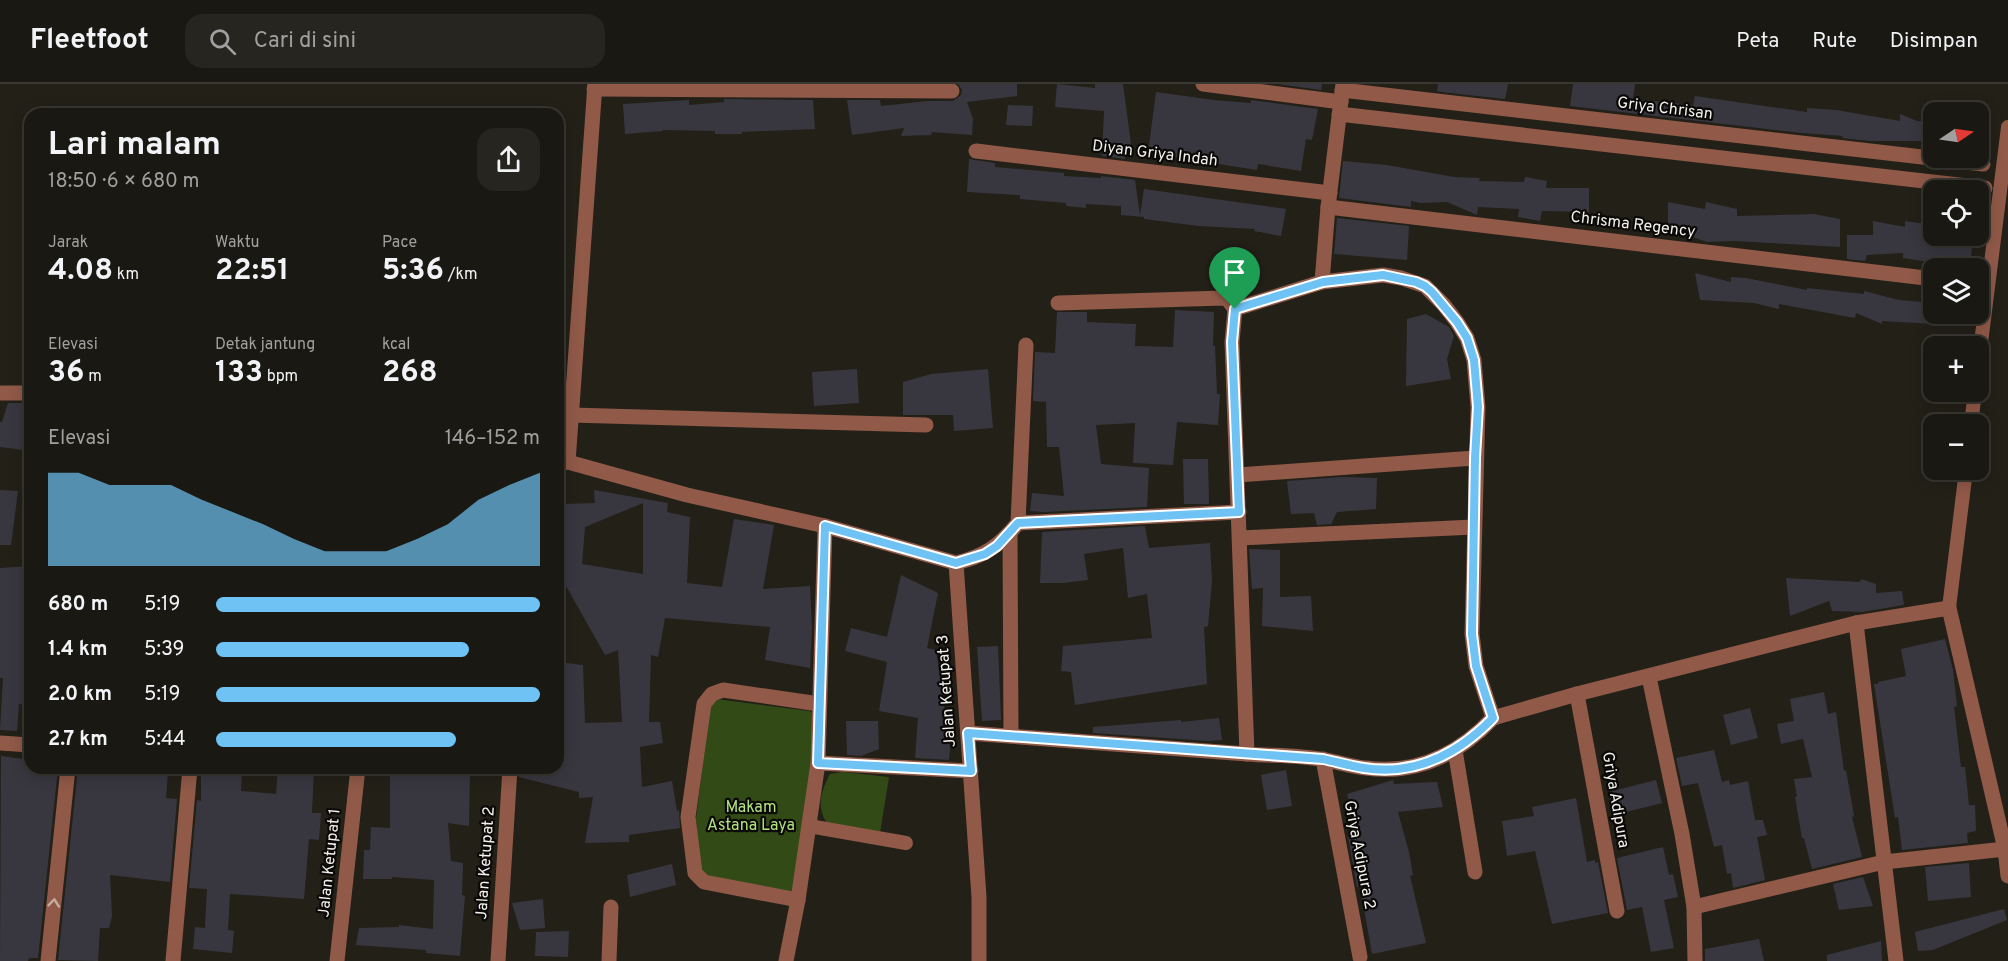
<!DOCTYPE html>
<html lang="id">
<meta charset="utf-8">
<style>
:root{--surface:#1a1812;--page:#272520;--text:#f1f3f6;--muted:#9fa09f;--line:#383732;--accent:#6fc2f4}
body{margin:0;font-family:Overpass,sans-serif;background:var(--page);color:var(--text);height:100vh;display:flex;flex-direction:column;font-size:22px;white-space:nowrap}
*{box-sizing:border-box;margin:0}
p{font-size:20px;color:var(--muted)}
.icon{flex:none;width:33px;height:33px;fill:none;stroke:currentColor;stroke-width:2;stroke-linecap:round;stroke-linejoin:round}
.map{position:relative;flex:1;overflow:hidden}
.sheet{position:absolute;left:24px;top:24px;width:540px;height:666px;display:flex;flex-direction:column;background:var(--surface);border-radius:18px;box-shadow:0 3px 15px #0003,0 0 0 2px var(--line)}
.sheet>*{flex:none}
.needle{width:39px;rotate:77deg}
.fabs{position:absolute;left:1923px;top:18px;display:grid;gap:12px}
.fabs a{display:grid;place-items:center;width:66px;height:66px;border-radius:12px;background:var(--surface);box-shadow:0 3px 15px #0003,0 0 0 2px var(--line);font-size:30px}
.pin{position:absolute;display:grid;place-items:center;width:51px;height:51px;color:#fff;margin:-62px -26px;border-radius:50% 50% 50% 0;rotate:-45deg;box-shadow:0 0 6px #0007}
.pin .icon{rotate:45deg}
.round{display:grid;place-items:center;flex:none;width:63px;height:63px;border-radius:18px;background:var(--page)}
.overview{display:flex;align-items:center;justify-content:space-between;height:102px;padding:0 24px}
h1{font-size:33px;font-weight:700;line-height:45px}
.stats{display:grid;grid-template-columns:repeat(3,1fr);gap:9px;height:102px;padding:6px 24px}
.stats div{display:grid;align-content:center}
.stats b{font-size:30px;font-weight:700}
.stats small{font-size:16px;font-weight:400}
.stats p{font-size:16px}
.chart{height:168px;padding:12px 24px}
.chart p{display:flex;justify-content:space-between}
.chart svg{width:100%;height:108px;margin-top:6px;fill:var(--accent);opacity:.7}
ul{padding:0 24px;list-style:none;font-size:20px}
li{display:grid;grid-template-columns:96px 72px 1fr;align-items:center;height:45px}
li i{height:15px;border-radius:8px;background:var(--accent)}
header{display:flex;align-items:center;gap:36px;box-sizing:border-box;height:84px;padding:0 30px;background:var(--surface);border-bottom:2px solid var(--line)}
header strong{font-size:28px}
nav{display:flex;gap:33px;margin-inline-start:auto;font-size:21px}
.search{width:420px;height:54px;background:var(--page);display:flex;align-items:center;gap:15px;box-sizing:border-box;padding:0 21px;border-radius:18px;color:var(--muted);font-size:22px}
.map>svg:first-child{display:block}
</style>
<header>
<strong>Fleetfoot</strong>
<div class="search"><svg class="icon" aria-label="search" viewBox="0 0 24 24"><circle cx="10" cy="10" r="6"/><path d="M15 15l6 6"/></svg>Cari di sini</div>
<nav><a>Peta</a><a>Rute</a><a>Disimpan</a></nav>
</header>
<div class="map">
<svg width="2008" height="877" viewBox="0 0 2008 877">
<rect width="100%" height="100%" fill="#232018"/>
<g fill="#324a15">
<path d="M716 615 809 627 815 630 811 678 797 802 790 810 708 794 699 785 696 735 710 625Z"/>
<path d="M843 688 889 693 880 749 827 739C816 723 821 707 830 690Z"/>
</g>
<g fill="#38373f" fill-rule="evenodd">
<path d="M958 0H1017V12L967 18 973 35 972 51 932 48 931 51 901 52 904 44 852 51 847 16H880L881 22 928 17H953L961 11 962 6Z"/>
<path d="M1057 0 1095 4V0H1123L1132 67 1125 66V75L1102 72 1104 27 1055 23Z"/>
<path d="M1278 0H1322L1321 6Z"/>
<path d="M1438 0H1508L1505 15 1441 8 1437 7Z"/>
<path d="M1573 0H1635L1633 15 1693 21 1695 12 1807 28V24L1836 26 1900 37V30L1917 37 1934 38V57H1870L1842 54 1843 52 1802 49 1570 22Z"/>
<path d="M1156 8 1214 16 1251 19V16L1318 25 1312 56 1306 55 1301 87 1258 80 1257 86 1148 69Z"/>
<path d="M724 15 813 16 815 45 742 48V50H715V47L663 46V47L625 50 623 20 689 16V21L724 18Z"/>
<path d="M1008 21 1033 22 1032 42 1006 41Z"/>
<path d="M969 75 995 79V83L1064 89V92L1101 94V92L1135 96 1140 131 1144 105 1286 125 1281 152 1254 147 1255 145 1199 142 1144 135V133L1121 131V122L1086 120V124L1066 122V119L1020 115V111L967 108Z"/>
<path d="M1343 77 1387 81 1454 93 1480 94 1479 97 1524 98 1525 93 1547 97 1546 104H1589V128L1542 127 1540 137 1518 133 1519 125 1478 123 1477 131 1447 118 1421 119 1411 117V123L1339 114Z"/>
<path d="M1668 118 1705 125 1706 118 1737 125V132L1814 130 1840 135V163L1734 157 1707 158 1668 144Z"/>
<path d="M1337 134 1409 142 1407 176 1334 170Z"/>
<path d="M1873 137 1905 143V137L1934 141V152H1973L1970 184 1903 174V169L1867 171 1865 177 1847 175V151H1873Z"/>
<path d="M1695 189 1731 198V193L1746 194 1807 206V204L1864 210V207L1899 216 1934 219V240L1882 237V240L1856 229 1855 234 1779 220V225L1754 219 1700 216Z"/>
<path d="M1175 226 1214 228 1213 262H1215L1217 310H1220L1218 341 1177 338 1173 381 1133 379 1135 339 1096 341 1101 380 1149 384 1147 423 1043 428 1030 427 1032 409 1064 412 1059 363H1047L1046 318 1033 317 1035 268 1055 269 1057 228H1087V238L1136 240 1135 262 1173 263Z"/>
<path d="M1426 230 1449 243 1454 252 1447 275 1451 295 1406 302 1407 235Z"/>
<path d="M857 285 859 319 814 322 812 288Z"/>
<path d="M988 285 993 344 954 347 953 331H903V298L931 290Z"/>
<path d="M8 319H30L24 366 0 363V338H2Z"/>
<path d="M1183 375H1208L1209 420H1184Z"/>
<path d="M1341 393 1377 394 1376 425 1337 428 1331 440 1317 441 1314 429 1291 430 1287 397Z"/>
<path d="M0 406 18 407 11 461H0Z"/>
<path d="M594 406 668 419 667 428 690 433 687 499 722 503 734 435 774 441 763 505 810 502 812 545 810 584 765 576 770 543 665 534 658 573 651 571 649 638H660L663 659 640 663 642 703 672 697 677 727 679 726 680 744 629 751V758L585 759 593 713 579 714V708L519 693 520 684H558V578L583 581 585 639 622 638 618 566 605 571 558 488V440H563L564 420 595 419ZM643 419V490L582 480 585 443Z"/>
<path d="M1145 442 1149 464 1210 459 1212 497 1208 542 1204 543 1207 600 1075 621 1071 588 1061 587 1063 562 1152 554 1147 510 1128 514 1123 464 1084 470 1088 496 1063 499H1040L1042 448Z"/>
<path d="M1249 465 1280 466V513L1311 512 1313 547 1262 542 1263 504 1252 505Z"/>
<path d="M30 482V621L19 620 17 647 0 646 3 594H0V484Z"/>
<path d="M901 491 938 509 927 564 936 566 950 664 949 676 915 674 918 634 879 627 887 578 845 567 851 544 887 553Z"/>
<path d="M1786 494 1860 498 1861 495 1876 500V509L1902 507 1904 521 1862 528 1832 527 1829 517 1790 532Z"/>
<path d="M1945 555 1953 586 1957 622 1954 623 1961 683H1965L1969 721H1975L1976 747 1967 749 1968 759 1902 766 1898 733 1895 734 1874 600H1878V598L1906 592 1901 565Z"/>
<path d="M998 562 1001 636 982 637 977 563Z"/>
<path d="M1824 608 1828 630 1836 628 1844 687 1846 686 1854 732 1852 733 1862 773 1812 785 1804 754H1802L1795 713H1797L1794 695 1812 693 1803 655 1781 660 1777 640 1794 637 1790 615Z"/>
<path d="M1750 624 1758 654 1731 661 1723 631Z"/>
<path d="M1219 634 1222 656 1209 657 1093 649V643L1181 636V638Z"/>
<path d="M846 637H878L879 665 861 672 847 671Z"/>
<path d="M1714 666 1722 698 1729 696 1730 701 1748 697 1755 736H1763L1767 751 1757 753 1765 796 1733 804 1731 789 1727 790 1722 761 1714 763 1698 699 1682 702 1676 674Z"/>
<path d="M1 672 30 676V684H58L38 874H29L28 877H0Z"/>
<path d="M78 684H118L168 688 166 714 177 715 170 798 110 791 112 832 109 844H100L98 877 58 876Z"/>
<path d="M201 684H242L241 707 276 710 278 684H314L312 729H321L319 756 309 755 304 815 230 810 228 846 234 847 232 869 193 865 195 843 205 844 207 805 189 804 197 716 201 717Z"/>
<path d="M390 684H470L469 742 448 739 451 777 463 779 462 811 465 812 460 872 426 869V866L356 861 359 844 399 843V841L433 845 434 796 392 793V795H363L364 766H370L371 743 390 744Z"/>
<path d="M1286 686 1292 722 1267 726 1261 691Z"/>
<path d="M1393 696 1394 700 1437 698 1443 723 1398 728 1409 768 1413 791 1410 792 1426 859 1372 870 1360 802 1357 803 1348 753 1359 751 1347 710Z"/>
<path d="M1656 696 1662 719 1614 731 1609 708Z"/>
<path d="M1576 714 1587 778 1595 776V779L1598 778 1608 829 1552 840 1535 767 1507 772 1502 737 1534 732 1532 723Z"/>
<path d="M1663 763 1669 791 1673 790 1678 813 1664 816 1674 864 1651 868 1642 823 1627 826 1617 774Z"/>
<path d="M1969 779 1971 813 1928 817 1925 783Z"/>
<path d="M672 780 676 801 630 813 627 791Z"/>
<path d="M1863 793 1873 822 1839 826 1833 800Z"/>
<path d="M543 815 545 844 520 846 512 819Z"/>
<path d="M2004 825 2007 836 1933 866 1918 867 1915 848Z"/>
<path d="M569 847 568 873 535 872 536 848Z"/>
<path d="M1759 855 1764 877H1705V865Z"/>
<path d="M1881 857 1882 877H1827V871Z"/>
</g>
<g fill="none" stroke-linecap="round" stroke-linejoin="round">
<g stroke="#905948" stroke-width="14">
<path d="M1978 283 2008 43"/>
<path d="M1971 340 1975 308"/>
<path d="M1949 524 1966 386"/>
<path d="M809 742 906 759"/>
</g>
<g stroke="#905948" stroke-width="15">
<path d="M1203 0 1341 18"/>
<path d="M594 5 952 7"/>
<path d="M1342 6 1983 80"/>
<path d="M1339 30 1985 104"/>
<path d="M976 67 1330 109"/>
<path d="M1328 123 1934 195"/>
<path d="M1322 198 1328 123 1343 0"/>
<path d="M1058 219 1224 214 1228 216 1235 225"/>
<path d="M0 309H30"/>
<path d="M571 331 926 341"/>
<path d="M568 378 595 0"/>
<path d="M558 379 568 378 687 411 825 442 956 479C985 472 999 462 1018 439L1026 261"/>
<path d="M1238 391 1475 374"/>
<path d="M1018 439 1239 428"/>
<path d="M1010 449 1011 652"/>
<path d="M1240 454 1474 443"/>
<path d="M956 479 979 813V877"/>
<path d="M1856 539 1896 877"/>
<path d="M1649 593 1682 750 1694 823 1695 877"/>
<path d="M1577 610 1617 827"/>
<path d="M968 649 1247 670 1232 258 1235 225 1322 198 1383 191 1401 194 1425 202 1444 221 1457 238 1467 254 1474 276 1478 323 1472 550 1476 582 1493 634 1577 610 1856 539 1949 524 2005 765 2008 766"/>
<path d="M0 659 30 661"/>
<path d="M1455 666 1475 788"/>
<path d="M1247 670C1273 672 1300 671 1325 676 1339 678 1352 683 1366 684 1417 691 1458 671 1493 634"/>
<path d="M1323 675 1360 873"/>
<path d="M818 679 971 687"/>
<path d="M798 816 704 798 695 789 688 733 704 620 712 610 723 606 819 620"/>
<path d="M1694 823 1884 778 2005 765 2008 792"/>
<path d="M48 877 68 684"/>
<path d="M173 877 190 684"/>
<path d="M337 877 358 684"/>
<path d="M498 877 510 684"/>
<path d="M609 877 611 823"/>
<path d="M786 877 798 816 818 679 825 442"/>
</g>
</g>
<defs><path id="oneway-chevron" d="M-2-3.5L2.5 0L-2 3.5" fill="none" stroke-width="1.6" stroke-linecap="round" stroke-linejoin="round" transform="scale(1.5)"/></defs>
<use stroke="#c6ada2" href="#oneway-chevron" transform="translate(54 819) rotate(-84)"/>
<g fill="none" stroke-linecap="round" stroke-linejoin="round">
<g stroke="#fff" stroke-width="12">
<path id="route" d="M1383 191 1416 198 1425 202 1432 208 1457 238 1467 254 1474 276 1478 323 1475 374 1472 550 1476 582 1493 634C1458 670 1416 692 1364 684 1351 682 1337 678 1323 675L968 649 971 687 818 679 825 442 956 479 985 470 997 462 1018 439 1239 428 1232 258 1235 225 1323 198Z"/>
</g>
<use href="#route" stroke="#6fc2f4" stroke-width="8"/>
</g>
<g text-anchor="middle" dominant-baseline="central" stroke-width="4.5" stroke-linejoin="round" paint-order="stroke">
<g font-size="16" fill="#f3f1ec" stroke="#0b0907">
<text transform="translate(1665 25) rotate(7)">Griya Chrisan</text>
<text transform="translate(1155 70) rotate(7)">Diyan Griya Indah</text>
<text transform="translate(1633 141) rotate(7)">Chrisma Regency</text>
<text transform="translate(947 607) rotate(-94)">Jalan Ketupat 3</text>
<text transform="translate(1615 716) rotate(80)">Griya Adipura</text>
<text transform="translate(1359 771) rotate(79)">Griya Adipura 2</text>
<text transform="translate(330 779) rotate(-84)">Jalan Ketupat 1</text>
<text transform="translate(486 779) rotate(-86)">Jalan Ketupat 2</text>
</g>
<g font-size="16" fill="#b1e47e" stroke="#0b0907">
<text x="751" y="724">Makam<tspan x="751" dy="18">Astana Laya</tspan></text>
</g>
</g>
</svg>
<div class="fabs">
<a><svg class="needle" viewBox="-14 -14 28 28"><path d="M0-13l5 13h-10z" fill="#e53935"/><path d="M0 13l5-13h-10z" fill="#9fa09f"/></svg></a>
<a><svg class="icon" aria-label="locate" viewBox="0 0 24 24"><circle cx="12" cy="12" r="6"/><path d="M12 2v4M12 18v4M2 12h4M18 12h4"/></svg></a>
<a><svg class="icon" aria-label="layers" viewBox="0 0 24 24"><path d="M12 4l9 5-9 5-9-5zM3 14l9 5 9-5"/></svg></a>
<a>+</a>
<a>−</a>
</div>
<div class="pin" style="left:1235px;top:225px;background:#1e9e55"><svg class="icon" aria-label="arrive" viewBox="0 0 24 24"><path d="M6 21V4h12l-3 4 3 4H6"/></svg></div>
<section class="sheet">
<div class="overview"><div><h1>Lari malam</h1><p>18:50 · 6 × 680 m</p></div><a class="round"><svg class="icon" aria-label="share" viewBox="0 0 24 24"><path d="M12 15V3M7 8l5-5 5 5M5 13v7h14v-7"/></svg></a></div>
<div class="stats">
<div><p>Jarak</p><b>4.08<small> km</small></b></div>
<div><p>Waktu</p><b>22:51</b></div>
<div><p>Pace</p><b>5:36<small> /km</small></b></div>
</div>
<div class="stats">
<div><p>Elevasi</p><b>36<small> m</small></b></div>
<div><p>Detak jantung</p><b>133<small> bpm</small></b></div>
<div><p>kcal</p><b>268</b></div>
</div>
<div class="chart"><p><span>Elevasi</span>146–152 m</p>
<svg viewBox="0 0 160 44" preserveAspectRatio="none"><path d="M0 44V6L10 6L20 11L30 11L40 11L50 17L60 22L70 27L80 33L90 38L100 38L110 38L120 33L130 27L140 17L150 11L160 6V44z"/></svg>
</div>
<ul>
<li><b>680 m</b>5:19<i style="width:100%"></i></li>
<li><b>1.4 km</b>5:39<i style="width:78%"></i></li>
<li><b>2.0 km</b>5:19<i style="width:100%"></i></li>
<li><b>2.7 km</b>5:44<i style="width:74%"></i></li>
</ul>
</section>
</div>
